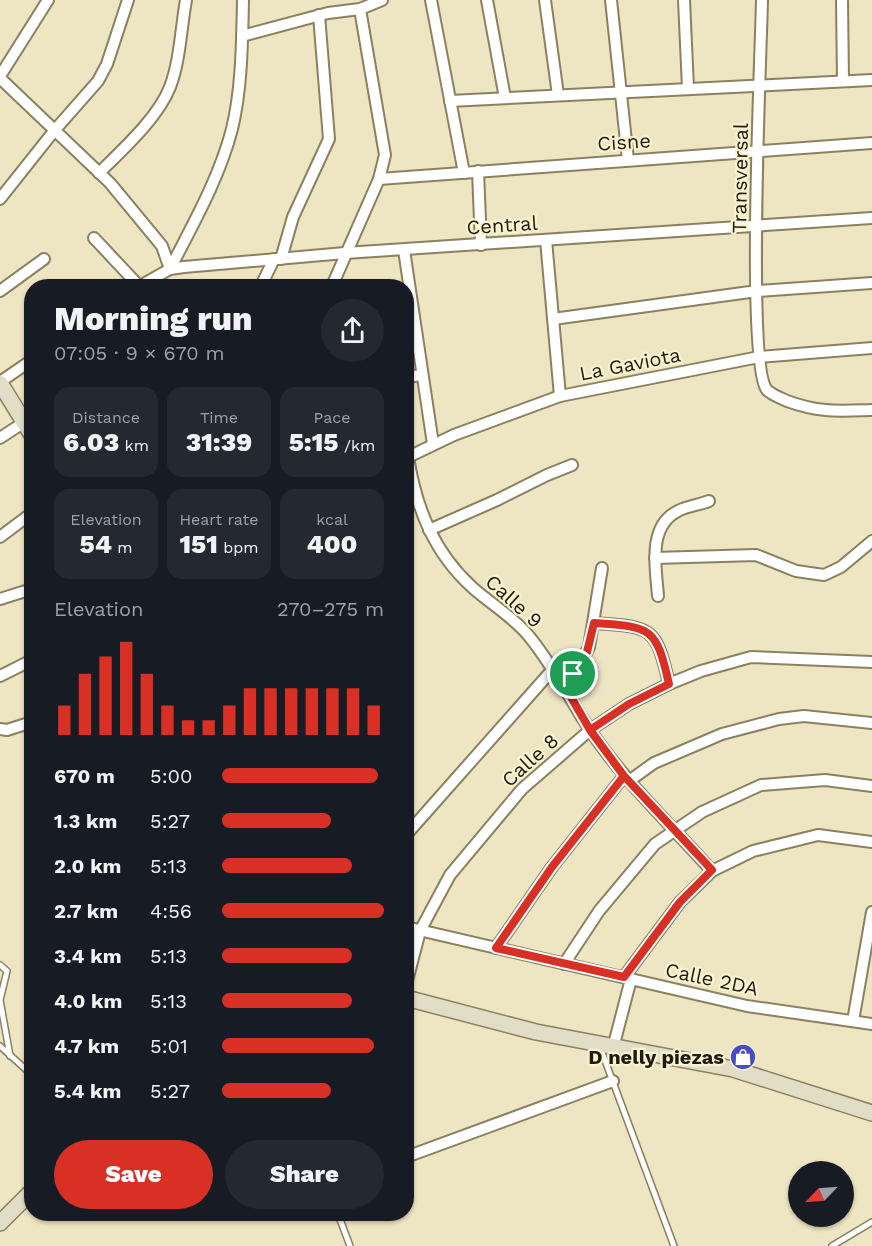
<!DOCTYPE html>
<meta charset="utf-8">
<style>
:root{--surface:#171b24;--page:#242831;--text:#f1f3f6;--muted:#9ea1a6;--accent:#d93025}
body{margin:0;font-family:"Work Sans",sans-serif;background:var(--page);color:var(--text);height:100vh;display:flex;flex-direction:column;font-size:22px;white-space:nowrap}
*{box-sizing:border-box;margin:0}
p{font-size:20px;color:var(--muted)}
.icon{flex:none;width:33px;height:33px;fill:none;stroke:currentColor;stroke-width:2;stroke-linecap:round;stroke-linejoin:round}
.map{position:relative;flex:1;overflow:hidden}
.details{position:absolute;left:24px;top:279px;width:390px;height:942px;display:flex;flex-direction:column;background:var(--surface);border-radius:24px;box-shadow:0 2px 4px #0004}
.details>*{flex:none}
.needle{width:39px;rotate:245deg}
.controls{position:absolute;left:788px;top:1161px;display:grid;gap:12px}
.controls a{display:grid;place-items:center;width:66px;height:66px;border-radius:50%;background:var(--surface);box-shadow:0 2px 4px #0004;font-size:30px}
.pin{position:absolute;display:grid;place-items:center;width:51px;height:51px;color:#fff;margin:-26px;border:3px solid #fff;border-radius:50%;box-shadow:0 2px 6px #0007}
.round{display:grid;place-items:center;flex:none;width:63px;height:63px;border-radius:32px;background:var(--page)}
.head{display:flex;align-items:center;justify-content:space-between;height:102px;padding:0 30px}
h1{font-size:33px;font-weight:800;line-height:45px}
.figures{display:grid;grid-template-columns:repeat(3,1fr);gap:9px;height:102px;padding:6px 30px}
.figures div{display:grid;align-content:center;border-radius:15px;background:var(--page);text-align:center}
.figures b{font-size:26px;font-weight:800}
.figures small{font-size:16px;font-weight:400}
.figures p{font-size:16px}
.chart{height:168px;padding:12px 30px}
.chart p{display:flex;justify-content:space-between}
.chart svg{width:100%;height:108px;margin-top:6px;stroke:var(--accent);stroke-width:6}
.cta{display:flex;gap:12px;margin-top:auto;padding:12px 30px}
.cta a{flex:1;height:69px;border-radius:36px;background:var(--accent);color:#fff;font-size:24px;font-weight:800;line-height:69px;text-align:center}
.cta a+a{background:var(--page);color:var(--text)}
ul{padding:0 30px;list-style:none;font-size:20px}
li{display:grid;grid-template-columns:96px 72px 1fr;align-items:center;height:45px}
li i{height:15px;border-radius:8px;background:var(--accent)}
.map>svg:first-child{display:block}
</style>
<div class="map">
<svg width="872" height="1246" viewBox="0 0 872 1246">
<rect width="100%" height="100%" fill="#eee5c2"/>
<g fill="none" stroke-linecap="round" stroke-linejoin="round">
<g stroke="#8a8161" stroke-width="8">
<g id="lane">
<path d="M0 965 7 971 0 1000 10 1056"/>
<path d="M0 1046 32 1075"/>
<path d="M600 1047 674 1246"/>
<path d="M338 1214 350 1246"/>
<path d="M832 1246 872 1222"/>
</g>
</g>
<g stroke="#8a8161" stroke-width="14">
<g id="street">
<path d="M431 0 464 173"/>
<path d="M487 0 505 98"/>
<path d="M545 0 558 95"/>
<path d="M611 0 628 160"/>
<path d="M684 0 688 88"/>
<path d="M762 0C761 53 746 366 767 390 772 395 781 398 787 401 820 413 838 411 872 410"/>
<path d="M842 0 843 81"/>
<path d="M242 36 328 13 360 9 382 0"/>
<path d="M0 76 48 0"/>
<path d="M0 78 110 183 162 246 170 269"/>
<path d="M450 101 872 80"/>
<path d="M478 171 481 245"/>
<path d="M99 173C122 150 158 118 170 87 180 61 181 28 186 0"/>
<path d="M379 179 872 143"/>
<path d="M0 199 54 131 98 81 107 64 128 0"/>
<path d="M94 238 139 286"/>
<path d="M546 240 560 396"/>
<path d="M404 250 433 444"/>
<path d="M281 259 293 217 329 139 319 15"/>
<path d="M170 269C193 224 219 179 232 129 242 88 242 42 243 0"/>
<path d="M140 286 170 269 184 267 345 253 872 218"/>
<path d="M261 286 274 259"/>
<path d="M332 286 379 179 385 155 360 9"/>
<path d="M0 291 44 259"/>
<path d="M553 319 757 291 872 283"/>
<path d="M406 377 422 375"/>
<path d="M0 382 32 360"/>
<path d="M0 438 32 417"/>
<path d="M408 457C416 508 434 553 473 588 491 604 513 617 528 635 553 665 569 698 590 730 625 782 671 825 712 871"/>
<path d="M406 458 454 435 560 396 759 357 872 348"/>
<path d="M429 530 497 500 547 475 572 465"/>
<path d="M0 537 32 513"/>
<path d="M655 558 756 555 796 571 824 575 841 567 872 541"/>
<path d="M658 596C656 569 647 526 678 511 687 506 699 505 709 501"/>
<path d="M0 599 32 589"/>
<path d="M594 623C652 627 656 626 669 684"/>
<path d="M0 676 32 660"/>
<path d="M564 685 580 665 589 647 602 568"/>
<path d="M0 729 7 730 32 722"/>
<path d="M629 781 654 763 722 734 779 719 804 716 872 723"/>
<path d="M406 835 554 668"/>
<path d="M406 927 747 1006 872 1024"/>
<path d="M496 948 552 867 624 776"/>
<path d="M564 964 599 911 655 844 702 812 761 785 825 780 872 786"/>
<path d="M624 977 680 902 712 871 753 851 818 835 872 842"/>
<path d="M406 985 420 931 450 875 522 789 590 730 629 704 669 684 701 671 751 657 872 662"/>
<path d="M853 1021 872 912"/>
<path d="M613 1048 631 979"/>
<path d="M406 1157 613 1081"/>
</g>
</g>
<g stroke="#8a8161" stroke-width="18">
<g id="secondary">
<path d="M0 383 32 435"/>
<path d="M406 998 536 1032 733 1069 872 1113"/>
<path d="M0 1223 32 1191"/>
</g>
</g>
<use href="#lane" stroke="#fff" stroke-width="5"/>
<use href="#street" stroke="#fff" stroke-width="10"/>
<use href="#secondary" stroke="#e2ddc7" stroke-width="15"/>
</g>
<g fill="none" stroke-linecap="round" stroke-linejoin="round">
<g stroke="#fff" stroke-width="12">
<path id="route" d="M573 674 564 685 590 730 624 776 552 867 496 948 624 977 680 902 712 870 624 776 590 730 629 704 669 684C656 626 651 627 594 623L587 652 573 674"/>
</g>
<use href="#route" stroke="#d93025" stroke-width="8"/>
</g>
<defs>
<g id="shop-disc" transform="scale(1.35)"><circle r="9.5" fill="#464dc2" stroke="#fbf2cf"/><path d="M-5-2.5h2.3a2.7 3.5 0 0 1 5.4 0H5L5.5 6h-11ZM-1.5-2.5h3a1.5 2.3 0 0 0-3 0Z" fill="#fff"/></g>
</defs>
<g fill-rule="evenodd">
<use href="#shop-disc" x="743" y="1057"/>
</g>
<g text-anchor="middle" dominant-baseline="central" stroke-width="4.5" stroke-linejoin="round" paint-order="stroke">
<g font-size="20" fill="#1e1b0e" stroke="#fbf2cf">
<text transform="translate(624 142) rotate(-4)">Cisne</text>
<text transform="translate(740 178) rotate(-89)">Transversal</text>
<text transform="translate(502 225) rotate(-4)">Central</text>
<text transform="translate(630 364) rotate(-11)">La Gaviota</text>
<text transform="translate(514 601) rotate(42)">Calle 9</text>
<text transform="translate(530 760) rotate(-42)">Calle 8</text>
<text transform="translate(712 979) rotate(12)">Calle 2DA</text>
</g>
<g font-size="20" font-weight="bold" fill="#1e1b0e" stroke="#fbf2cf" text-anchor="end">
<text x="724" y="1057">D nelly piezas</text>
</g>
</g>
</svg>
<div class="controls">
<a><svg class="needle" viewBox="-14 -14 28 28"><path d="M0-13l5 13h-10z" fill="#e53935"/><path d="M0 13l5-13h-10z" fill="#9ea1a6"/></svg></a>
</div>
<div class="pin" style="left:573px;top:674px;background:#1e9e55"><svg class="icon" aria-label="arrive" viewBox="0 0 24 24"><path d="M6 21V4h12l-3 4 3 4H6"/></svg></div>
<section class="details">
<div class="head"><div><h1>Morning run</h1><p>07:05 · 9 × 670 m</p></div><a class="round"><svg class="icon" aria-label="share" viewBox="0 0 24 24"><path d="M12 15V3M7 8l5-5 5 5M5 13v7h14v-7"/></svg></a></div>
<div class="figures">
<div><p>Distance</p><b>6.03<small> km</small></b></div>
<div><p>Time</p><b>31:39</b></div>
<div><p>Pace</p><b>5:15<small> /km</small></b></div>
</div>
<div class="figures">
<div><p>Elevation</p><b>54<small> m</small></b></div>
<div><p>Heart rate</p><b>151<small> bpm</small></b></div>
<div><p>kcal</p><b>400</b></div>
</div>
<div class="chart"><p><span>Elevation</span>270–275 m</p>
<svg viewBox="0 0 160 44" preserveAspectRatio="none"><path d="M5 44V32M15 44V19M25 44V12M35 44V6M45 44V19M55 44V32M65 44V38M75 44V38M85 44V32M95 44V25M105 44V25M115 44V25M125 44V25M135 44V25M145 44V25M155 44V32"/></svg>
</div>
<ul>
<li><b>670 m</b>5:00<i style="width:96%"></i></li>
<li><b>1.3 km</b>5:27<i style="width:67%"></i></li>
<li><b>2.0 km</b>5:13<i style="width:80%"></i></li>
<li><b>2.7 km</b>4:56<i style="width:100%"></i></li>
<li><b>3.4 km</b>5:13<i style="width:80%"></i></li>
<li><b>4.0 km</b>5:13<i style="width:80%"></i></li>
<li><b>4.7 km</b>5:01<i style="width:94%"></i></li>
<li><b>5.4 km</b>5:27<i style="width:67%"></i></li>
</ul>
<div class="cta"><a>Save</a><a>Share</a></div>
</section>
</div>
